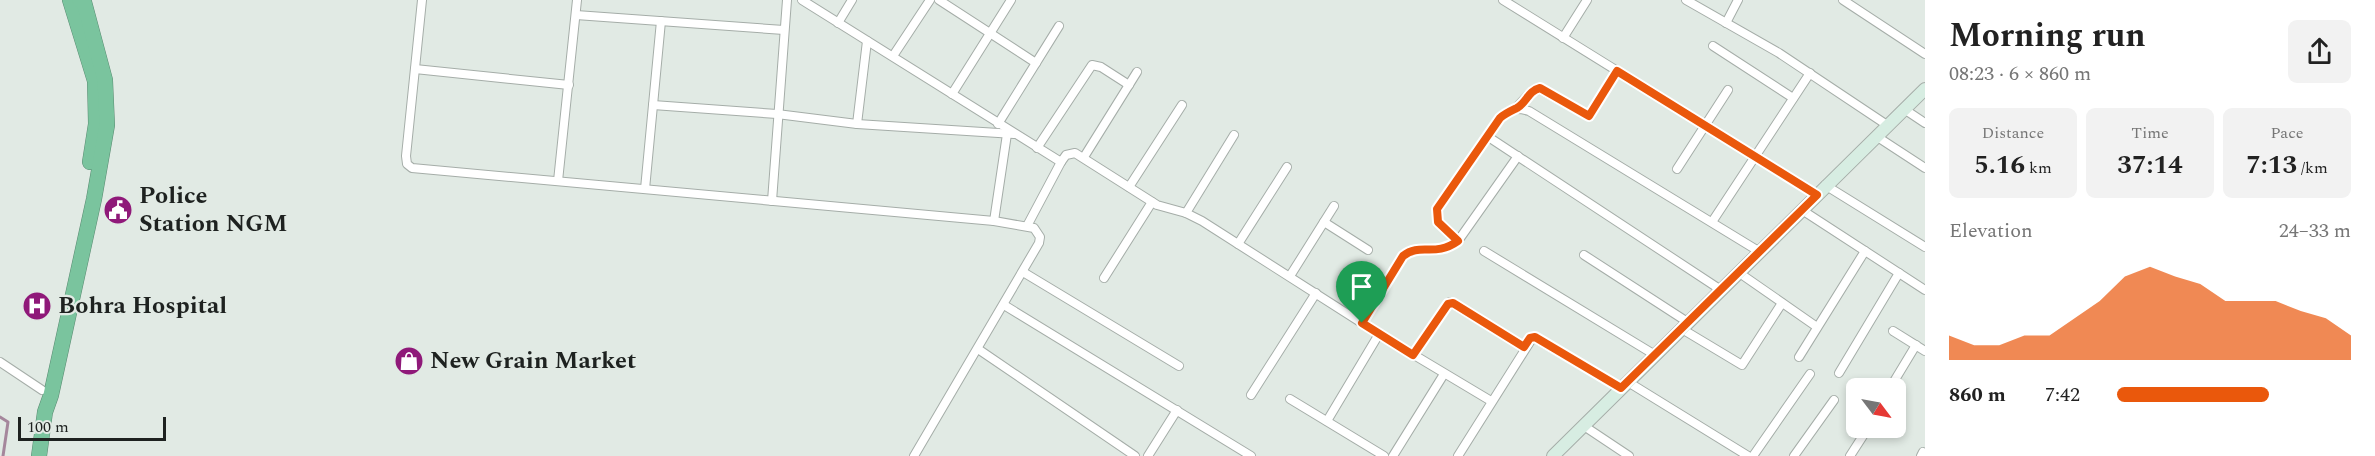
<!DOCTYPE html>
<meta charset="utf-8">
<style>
:root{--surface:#fff;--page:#f2f2f2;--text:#222;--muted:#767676;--accent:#ea580c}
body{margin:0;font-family:Spectral,serif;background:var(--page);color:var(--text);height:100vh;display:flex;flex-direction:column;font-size:22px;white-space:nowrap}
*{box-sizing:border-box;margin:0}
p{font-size:20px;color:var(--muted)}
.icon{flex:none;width:33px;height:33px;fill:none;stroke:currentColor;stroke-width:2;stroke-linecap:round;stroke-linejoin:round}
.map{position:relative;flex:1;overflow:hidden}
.sheet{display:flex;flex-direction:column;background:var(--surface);width:450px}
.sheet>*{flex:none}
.needle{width:39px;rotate:122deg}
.tools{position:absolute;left:1846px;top:378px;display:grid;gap:12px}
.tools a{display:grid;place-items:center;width:60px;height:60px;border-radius:9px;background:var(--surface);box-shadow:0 3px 9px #0003;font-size:30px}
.scale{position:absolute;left:18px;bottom:15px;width:148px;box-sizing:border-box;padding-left:6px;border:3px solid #1e2220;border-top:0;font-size:16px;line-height:21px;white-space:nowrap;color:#1e2220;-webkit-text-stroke:4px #e1eae4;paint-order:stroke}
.pin{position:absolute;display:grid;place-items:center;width:51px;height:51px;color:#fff;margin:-62px -26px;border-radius:50% 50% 50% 0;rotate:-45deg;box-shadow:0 0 6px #0007}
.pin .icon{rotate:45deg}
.round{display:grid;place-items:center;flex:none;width:63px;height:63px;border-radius:9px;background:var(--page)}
.head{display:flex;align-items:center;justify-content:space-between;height:102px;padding:0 24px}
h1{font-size:33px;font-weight:700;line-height:45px}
.stats{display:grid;grid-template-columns:repeat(3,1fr);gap:9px;height:102px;padding:6px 24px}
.stats div{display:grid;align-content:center;border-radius:9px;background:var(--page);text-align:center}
.stats b{font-size:26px;font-weight:700}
.stats small{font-size:16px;font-weight:400}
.stats p{font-size:16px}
.chart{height:168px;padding:12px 24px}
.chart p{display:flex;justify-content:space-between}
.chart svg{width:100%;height:108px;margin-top:6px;fill:var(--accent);opacity:.7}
ul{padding:0 24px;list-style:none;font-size:20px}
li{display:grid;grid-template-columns:96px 72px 1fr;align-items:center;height:45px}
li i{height:15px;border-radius:8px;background:var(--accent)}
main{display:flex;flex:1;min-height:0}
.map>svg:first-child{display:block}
</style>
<main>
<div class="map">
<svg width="1925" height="456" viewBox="0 0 1925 456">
<rect width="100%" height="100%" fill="#e1eae4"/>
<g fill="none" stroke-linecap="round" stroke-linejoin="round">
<path stroke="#a5879c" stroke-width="3" d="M0 417 8 422 3 456"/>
<g stroke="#a5ada8" stroke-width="10">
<g id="street">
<path d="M422 0 406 156 407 164 412 168 994 221 1034 228 1040 237 1039 243 914 456"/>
<path d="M802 0 1061 162"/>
<path d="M939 0 1036 63"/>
<path d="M1503 0 1817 195"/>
<path d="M1686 0 1779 53 1887 125"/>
<path d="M1843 0 1925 54"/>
<path d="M576 15 784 30"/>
<path d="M838 23 852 0"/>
<path d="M1726 23 1738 0"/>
<path d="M1563 38 1587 0"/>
<path d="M1713 46 1793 98"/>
<path d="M893 56 930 0"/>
<path d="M415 69 569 85"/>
<path d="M952 94 1011 0"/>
<path d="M653 105 777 114 857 124 1014 134"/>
<path d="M1517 107 1530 93 1540 89 1589 116 1617 71"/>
<path d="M1904 109 1925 123"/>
<path d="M857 124 867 41"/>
<path d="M998 124 1059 26"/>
<path d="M1487 136 1721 290"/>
<path d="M1876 136 1925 168"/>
<path d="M1037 148 1092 65 1101 67 1129 85"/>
<path d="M1084 157 1137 72"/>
<path d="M1677 169 1728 90"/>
<path d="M558 181 577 0"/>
<path d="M1825 185 1925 247"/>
<path d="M1129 187 1182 105"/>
<path d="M645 189 661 21"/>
<path d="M772 201 787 0"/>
<path d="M1802 210 1925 290"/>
<path d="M1186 213 1234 135"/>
<path d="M994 221 1007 134"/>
<path d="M1324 222 1368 250"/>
<path d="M1712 222 1810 73"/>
<path d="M1027 226 1061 162 1066 155 1075 153 1157 205 1186 213 1202 221 1379 334 1491 401"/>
<path d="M1458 241 1438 222 1437 209 1500 118C1510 109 1515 107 1529 111L1760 252"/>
<path d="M1238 244 1287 167"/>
<path d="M1484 251 1655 355"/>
<path d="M1584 255 1689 323"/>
<path d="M1023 272 1179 366"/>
<path d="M1738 272 1817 327"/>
<path d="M1290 276 1334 206"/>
<path d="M1104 278 1152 202"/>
<path d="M1004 305 1251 456"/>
<path d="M1362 323 1403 256C1421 242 1434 258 1458 241L1518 156"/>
<path d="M1682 329 1742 365 1782 303"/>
<path d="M1893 331 1925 351"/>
<path d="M978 349 1135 456"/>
<path d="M1413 355 1450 302 1524 347"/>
<path d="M1799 357 1865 251"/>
<path d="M0 362 42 390"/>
<path d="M1839 373 1899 273"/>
<path d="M1628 382 1748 456"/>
<path d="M1890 388 1916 345"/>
<path d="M1251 395 1316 293"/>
<path d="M1290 399 1384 456"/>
<path d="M1327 421 1379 334"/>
<path d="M1584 426 1629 456"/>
<path d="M1148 456 1177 410"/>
<path d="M1393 456 1444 374"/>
<path d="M1458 456 1533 337 1621 388"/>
<path d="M1753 456 1810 374"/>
<path d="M1794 456 1834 400"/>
<path d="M1850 456 1868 428"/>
<path d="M1921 456 1923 452"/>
</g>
</g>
<g stroke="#a5ada8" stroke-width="14">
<path id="secondary" d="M1553 456 1925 89"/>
</g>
<g stroke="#5a8b72" stroke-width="16">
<g id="highway">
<path d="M70 0 95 81 96 124 90 162"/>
<path d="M39 456 45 412 51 395 94 199 107 125 105 80 84 2 80 0"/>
</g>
</g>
<use href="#street" stroke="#fff" stroke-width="8"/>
<use href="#secondary" stroke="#d7ede2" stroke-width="12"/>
<use href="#highway" stroke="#7ac49e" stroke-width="15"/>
</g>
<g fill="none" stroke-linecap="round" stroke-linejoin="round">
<g stroke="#fff" stroke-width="12">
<path id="route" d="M1617 71 1817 195 1621 388 1535 337 1530 338 1524 347 1453 303 1448 304 1413 355 1362 323 1403 256C1421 242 1434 258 1458 241L1438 222 1437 209 1500 118C1506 113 1511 111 1517 108 1527 102 1528 91 1540 88L1589 116Z"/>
</g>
<use href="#route" stroke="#ea580c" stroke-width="8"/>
</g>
<defs>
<g id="civic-disc" transform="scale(1.5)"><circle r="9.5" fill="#8f1979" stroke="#e1eae4"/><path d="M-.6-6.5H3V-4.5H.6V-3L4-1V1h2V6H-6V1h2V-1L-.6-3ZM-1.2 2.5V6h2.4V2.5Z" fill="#fff"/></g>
<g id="hospital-disc" transform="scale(1.5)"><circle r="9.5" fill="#8f1979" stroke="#e1eae4"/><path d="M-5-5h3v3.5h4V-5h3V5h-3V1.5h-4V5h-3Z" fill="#fff"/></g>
<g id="shop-disc" transform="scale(1.5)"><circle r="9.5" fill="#8f1979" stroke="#e1eae4"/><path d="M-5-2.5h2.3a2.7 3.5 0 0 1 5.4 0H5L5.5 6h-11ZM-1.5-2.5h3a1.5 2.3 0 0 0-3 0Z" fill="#fff"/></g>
</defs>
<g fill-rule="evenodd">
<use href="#civic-disc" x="118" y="210"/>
<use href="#hospital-disc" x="37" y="306"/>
<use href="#shop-disc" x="409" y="361"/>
</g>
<g text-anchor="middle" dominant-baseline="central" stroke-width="4.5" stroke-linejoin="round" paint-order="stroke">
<g font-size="24" font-weight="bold" fill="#1e2220" stroke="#e1eae4" text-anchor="start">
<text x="139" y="196">Police<tspan x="139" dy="28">Station NGM</tspan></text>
<text x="58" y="306">Bohra Hospital</text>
<text x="430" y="361">New Grain Market</text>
</g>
</g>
</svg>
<div class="tools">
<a><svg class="needle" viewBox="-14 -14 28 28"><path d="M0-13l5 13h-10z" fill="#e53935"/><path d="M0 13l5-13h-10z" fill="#767676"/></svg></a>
</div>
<div class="scale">100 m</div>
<div class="pin" style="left:1362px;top:323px;background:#1e9e55"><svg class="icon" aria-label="arrive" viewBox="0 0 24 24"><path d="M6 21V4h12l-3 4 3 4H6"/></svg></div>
</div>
<section class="sheet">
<div class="head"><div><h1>Morning run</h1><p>08:23 · 6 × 860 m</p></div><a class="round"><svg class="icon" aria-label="share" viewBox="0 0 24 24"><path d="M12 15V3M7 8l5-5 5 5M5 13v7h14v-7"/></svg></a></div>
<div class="stats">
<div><p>Distance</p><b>5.16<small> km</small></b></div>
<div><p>Time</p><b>37:14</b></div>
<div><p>Pace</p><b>7:13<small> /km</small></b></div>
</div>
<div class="chart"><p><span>Elevation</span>24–33 m</p>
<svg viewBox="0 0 160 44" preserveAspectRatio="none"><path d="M0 44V34L10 38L20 38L30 34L40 34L50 27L60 20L70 10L80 6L90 10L100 13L110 20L120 20L130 20L140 24L150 27L160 34V44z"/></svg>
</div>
<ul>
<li><b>860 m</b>7:42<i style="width:65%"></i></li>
</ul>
</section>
</main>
